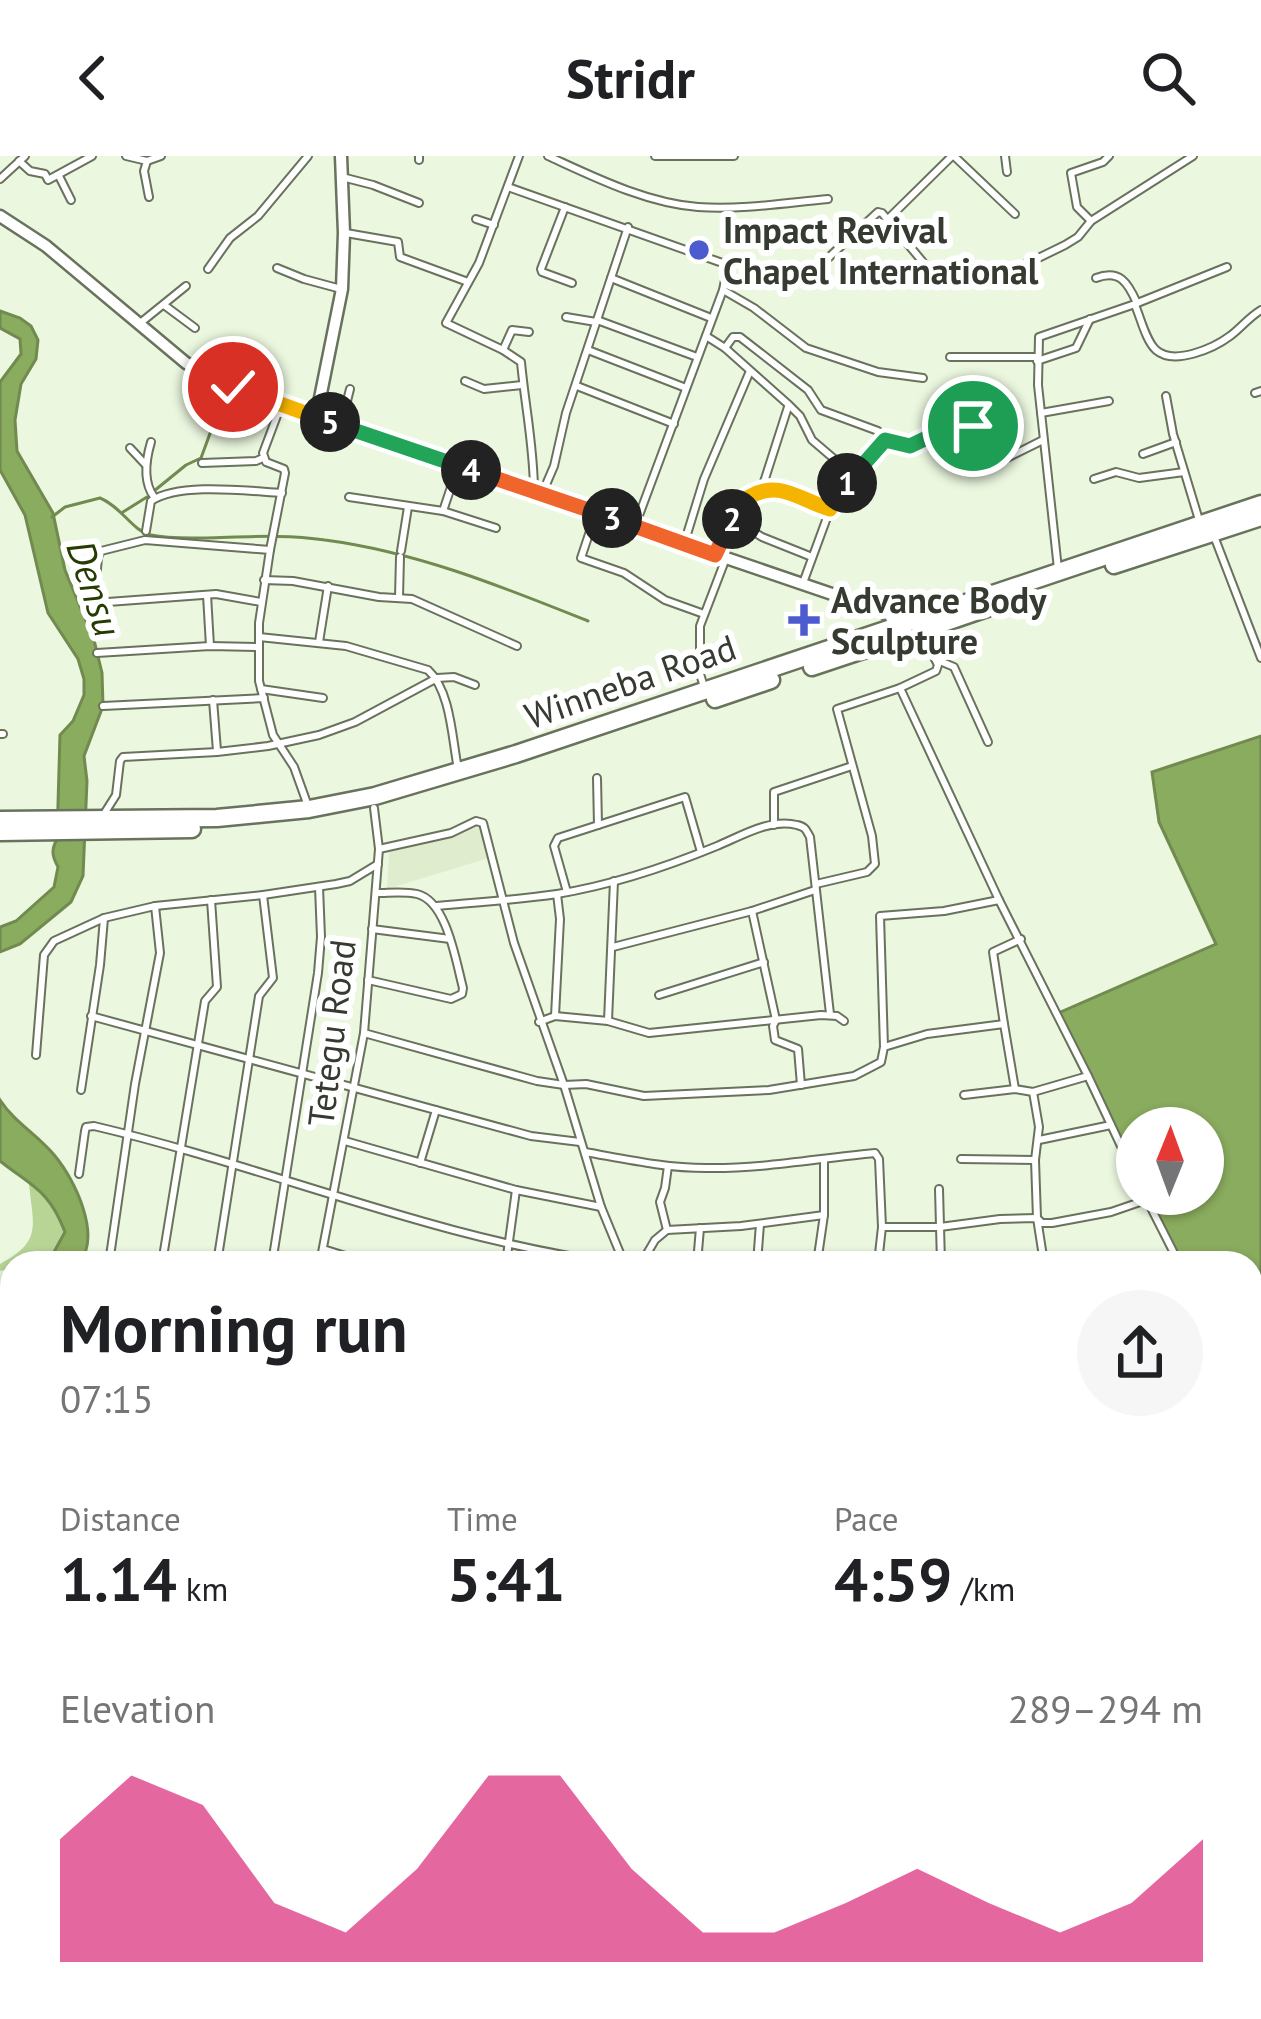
<!DOCTYPE html>
<meta charset="utf-8">
<style>
:root{--surface:#fff;--page:#f6f6f6;--text:#202124;--muted:#757577;--accent:#db2777}
body{margin:0;font-family:"PT Sans",sans-serif;background:var(--page);color:var(--text);height:100vh;display:flex;flex-direction:column;font-size:45px;white-space:nowrap}
*{box-sizing:border-box;margin:0}
p{font-size:39px;color:var(--muted)}
.icon{flex:none;width:66px;height:66px;fill:none;stroke:currentColor;stroke-width:2;stroke-linecap:round;stroke-linejoin:round}
.map{position:relative;flex:1;overflow:hidden}
.drawer{position:absolute;left:0px;top:1095px;width:1263px;height:768px;display:flex;flex-direction:column;background:var(--surface);border-radius:36px 36px 0 0;box-shadow:0 3px 9px #0004}
.drawer>*{flex:none}
.needle{width:78px;rotate:1deg}
.controls{position:absolute;left:1116px;top:951px;display:grid;gap:24px}
.controls a{display:grid;place-items:center;width:108px;height:108px;border-radius:50%;background:var(--surface);box-shadow:0 3px 9px #0004;font-size:60px}
.pin{position:absolute;display:grid;place-items:center;width:102px;height:102px;color:#fff;margin:-51px;border:6px solid #fff;border-radius:50%;box-shadow:0 3px 12px #0007}
.km{position:absolute;width:60px;height:60px;margin:-30px;border-radius:50%;background:#222;color:#fff;font-size:33px;line-height:60px;text-align:center}
.round{display:grid;place-items:center;flex:none;width:126px;height:126px;border-radius:63px;background:var(--page)}
.summary{display:flex;align-items:center;justify-content:space-between;height:204px;padding:0 60px}
h1{font-size:66px;font-weight:600;line-height:90px}
.figures{display:grid;grid-template-columns:repeat(3,1fr);gap:18px;height:204px;padding:12px 60px}
.figures div{display:grid;align-content:center}
.figures b{font-size:60px;font-weight:600}
.figures small{font-size:33px;font-weight:400}
.figures p{font-size:33px}
.chart{height:336px;padding:24px 60px}
.chart p{display:flex;justify-content:space-between}
.chart svg{width:100%;height:216px;margin-top:12px;fill:var(--accent);opacity:.7}
header{display:flex;justify-content:space-between;align-items:center;height:156px;padding:0 60px;background:var(--surface);font-size:54px;font-weight:600}
.map>svg:first-child{display:block}
</style>
<header><svg class="icon" aria-label="back" viewBox="0 0 24 24"><path d="M15 5l-7 7 7 7"/></svg>Stridr<svg class="icon" aria-label="search" viewBox="0 0 24 24"><circle cx="10" cy="10" r="6"/><path d="M15 15l6 6"/></svg></header>
<div class="map">
<svg width="1261" height="1863" viewBox="0 0 1261 1863">
<rect width="100%" height="100%" fill="#ebf7df"/>
<path fill="#dfedce" d="M481 670 489 702 387 733 389 696Z"/>
<g fill="#b8d596">
<path d="M29 1028 45 1037 65 1076C56 1103 38 1107 12 1107V1112L0 1115V1108C43 1085 33 1070 29 1028Z"/>
<path d="M12 1226V1450L0 1457V1272L11 1269 9 1227Z"/>
</g>
<g fill="#8aac5e" stroke="#718a50" stroke-width="3">
<path d="M0 155 20 162 31 170 38 184 36 203 21 228 15 264 17 295 53 357 65 414 94 484 102 517 103 550 84 600 87 625 83 720 71 746 20 788 0 796V771L16 765 54 731 58 711C52 700 51 694 57 683L60 579 73 565 84 539V523L78 503 48 457 25 359 0 314V226L21 198 20 183 0 172Z"/>
<path d="M1261 580V1279L1251 1259V1107H1176L1142 1038H1203V972H1137V1027L1054 859 1216 788 1159 666 1152 616Z"/>
<path d="M0 944C15 967 38 979 55 1000 75 1024 102 1080 79 1107H31L54 1096 65 1076C49 1034 33 1031 0 1005Z"/>
<path d="M12 1450V1546L0 1550V1457Z"/>
</g>
<g fill="none" stroke-linecap="round" stroke-linejoin="round">
<g stroke="#718a50" stroke-width="3">
<path d="M229 225 236 203 245 199 256 203"/>
<path d="M154 335 186 309 201 302 226 234"/>
<path d="M123 356 147 341"/>
<path d="M52 361 65 351 100 342C122 351 132 375 151 379 169 383 188 382 206 382 246 381 286 378 325 384 417 396 503 431 588 465"/>
</g>
<g stroke="#68725d" stroke-width="10">
<g id="street">
<path d="M126 0 147 5 161 0"/>
<path d="M419 0V4"/>
<path d="M519 0 479 107 446 167 503 194 521 206C525 250 534 291 534 336"/>
<path d="M548 0C594 21 646 47 698 51 741 54 785 47 828 43"/>
<path d="M655 0H734"/>
<path d="M954 0 1015 58"/>
<path d="M1005 0 1007 16"/>
<path d="M19 5 30 15 45 18 48 24 92 0"/>
<path d="M147 5 144 15 149 41"/>
<path d="M59 20 71 44"/>
<path d="M342 21 373 29 419 47"/>
<path d="M0 23 25 0"/>
<path d="M508 31 728 109 723 134 635 370"/>
<path d="M565 51 541 113 542 116 572 127"/>
<path d="M476 63 494 69"/>
<path d="M887 64 952 0"/>
<path d="M1091 65 1077 51 1071 17 1103 6 1109 0"/>
<path d="M346 77 398 86 400 101 468 126"/>
<path d="M827 103 878 56 882 57 927 111 958 125 985 128 1065 89 1078 81 1091 65 1193 0"/>
<path d="M277 112 304 123 341 133"/>
<path d="M208 113 230 82 258 60 308 0"/>
<path d="M611 122 711 162"/>
<path d="M1096 122C1120 113 1128 127 1137 147"/>
<path d="M723 134 754 152 806 192 878 216 923 222"/>
<path d="M164 149 195 172"/>
<path d="M1135 149C1141 163 1146 185 1156 194 1174 210 1214 192 1230 180 1241 172 1249 161 1261 154"/>
<path d="M566 161 596 166"/>
<path d="M597 164 697 201"/>
<path d="M139 168 186 130"/>
<path d="M706 180 725 192 789 249 800 260 812 284 853 319"/>
<path d="M725 192 733 181H740L808 234 821 254 878 275 885 284"/>
<path d="M503 194 512 174 529 176"/>
<path d="M588 194 686 232"/>
<path d="M950 201H1037"/>
<path d="M1037 205 1076 192 1090 163"/>
<path d="M465 225 484 233 522 229"/>
<path d="M577 230 674 268"/>
<path d="M1255 237 1261 235"/>
<path d="M1166 240 1173 278 1199 364"/>
<path d="M1041 257 1109 245"/>
<path d="M206 261 221 225"/>
<path d="M341 269 350 233"/>
<path d="M151 286C146 303 143 326 154 341"/>
<path d="M921 286 991 310 1043 284"/>
<path d="M130 292 145 308"/>
<path d="M1143 298 1176 286"/>
<path d="M202 307 256 305 263 302"/>
<path d="M1094 323 1116 316 1139 322 1184 316"/>
<path d="M762 332 783 334 830 353"/>
<path d="M542 338 554 310 566 257 628 71"/>
<path d="M349 341 443 355 496 372"/>
<path d="M443 355 457 313"/>
<path d="M595 360 581 402 624 417 665 444 704 458"/>
<path d="M732 363 762 381 812 401"/>
<path d="M146 375 151 345C180 326 247 335 282 337"/>
<path d="M1214 380 1261 502"/>
<path d="M684 388 704 323 750 215"/>
<path d="M270 394 285 317 284 313 266 306 263 297 281 249"/>
<path d="M401 395 408 351"/>
<path d="M715 399 737 349 762 332 788 251"/>
<path d="M1058 413 1038 229 1039 181 1135 148 1227 111"/>
<path d="M264 424 293 425 379 441 412 443 517 490"/>
<path d="M803 427 832 348 853 319 885 284 910 290 937 277 992 266 998 262 1003 253"/>
<path d="M207 439 210 490"/>
<path d="M399 441 400 401"/>
<path d="M261 446 216 438 108 446 95 437 98 401 101 395 145 384 270 394 259 467V525L273 579 294 611 308 650"/>
<path d="M259 481 346 490 428 514C451 535 452 583 458 613"/>
<path d="M319 486 328 430"/>
<path d="M97 497 210 490 259 491"/>
<path d="M935 503 954 511 988 586"/>
<path d="M704 531 700 518V470L726 402"/>
<path d="M900 532 999 744 1088 920 1033 936 1015 933 964 939"/>
<path d="M261 533 323 542"/>
<path d="M213 544 217 595"/>
<path d="M103 550 264 542"/>
<path d="M0 578H3"/>
<path d="M597 622 598 669"/>
<path d="M104 658 116 639 120 605 123 601 217 596 268 590 319 579 355 566 437 522 454 521 475 529"/>
<path d="M774 669V636L852 610"/>
<path d="M379 693 451 677 476 665 483 667 514 787 564 929 601 1051 624 1107"/>
<path d="M816 728 867 716 875 708 872 680 837 553 900 532 936 515 938 509 922 475"/>
<path d="M567 736 554 690 558 682 685 641 701 696"/>
<path d="M437 750C477 746 517 744 557 738 612 729 666 711 717 690 741 680 770 662 797 669 806 671 806 674 810 681L830 858"/>
<path d="M752 755 776 864 773 870 775 884 798 893 801 929"/>
<path d="M372 773 450 783"/>
<path d="M613 791 752 755 815 734"/>
<path d="M368 824 451 843 462 838 463 832C456 806 447 745 417 738 404 735 389 737 377 737"/>
<path d="M659 839 764 806"/>
<path d="M91 860 531 980 580 986"/>
<path d="M555 860 560 763 557 738"/>
<path d="M608 865 614 725"/>
<path d="M539 866 555 860 608 865 649 877 821 859 837 860 844 865"/>
<path d="M1004 868 1015 933"/>
<path d="M364 877 537 925 564 929 586 928 644 940 769 934 854 920 881 906 884 891 927 878 1004 868 993 796 1021 783"/>
<path d="M884 891 880 760 944 755 999 744"/>
<path d="M36 899 44 799 54 785 104 762 155 750 263 739 336 728 350 725 378 708"/>
<path d="M1088 920 1137 1024"/>
<path d="M81 934 100 809 104 762"/>
<path d="M1033 936 1039 971 1035 1004 1037 1062 1044 1107"/>
<path d="M1039 984 1111 969"/>
<path d="M345 985 516 1034 601 1051"/>
<path d="M585 996C625 1003 665 1012 706 1012 762 1013 819 1002 875 997L879 1003 882 1071"/>
<path d="M961 1003 1035 1004"/>
<path d="M420 1007 436 954"/>
<path d="M79 1018 85 975 86 971 94 970C268 1011 436 1083 613 1107"/>
<path d="M939 1033 941 1107"/>
<path d="M1144 1038 1179 1107"/>
<path d="M667 1074 660 1046 665 1032 668 1010"/>
<path d="M323 1093 368 1107"/>
<path d="M109 1107 135 928 160 797 155 750"/>
<path d="M162 1107 205 845 217 831 211 744"/>
<path d="M217 1107 259 840 273 822 263 739"/>
<path d="M272 1107 318 817 321 781 319 731"/>
<path d="M320 1107 364 877 379 693 374 652"/>
<path d="M506 1107 516 1034"/>
<path d="M628 1107 645 1101 655 1084 667 1074 741 1070 824 1059"/>
<path d="M697 1107 700 1072"/>
<path d="M757 1107 760 1068"/>
<path d="M817 1107 824 1059V1004"/>
<path d="M878 1107 882 1071H940L1000 1063 1037 1062 1042 1067H1052L1111 1056 1146 1044"/>
<path d="M1251 1245 1261 1267"/>
<path d="M1251 1583 1261 1584"/>
<path d="M0 1613 12 1588"/>
<path d="M0 1743 12 1748"/>
<path d="M0 1807 12 1785"/>
<path d="M1256 1810 1253 1852 1259 1863"/>
<path d="M112 1851 115 1863"/>
<path d="M580 1851 595 1863"/>
<path d="M788 1851 804 1863"/>
<path d="M1221 1851 1227 1863"/>
<path d="M635 1859 638 1851"/>
<path d="M74 1863 80 1851"/>
<path d="M188 1863 193 1851"/>
<path d="M330 1863 337 1851"/>
<path d="M515 1863 521 1851"/>
<path d="M703 1863 709 1851"/>
<path d="M756 1863 765 1851"/>
<path d="M819 1863 825 1851"/>
<path d="M877 1863 884 1851"/>
<path d="M938 1863 944 1851"/>
<path d="M1024 1863 1030 1851"/>
</g>
</g>
<g stroke="#68725d" stroke-width="15">
<g id="secondary">
<path d="M0 60 46 90 186 207 233 231 368 280 873 452 890 459 897 476"/>
<path d="M316 262 342 133 344 77 341 0"/>
</g>
</g>
<g stroke="#68725d" stroke-width="21">
<g id="highway">
<path d="M1114 409 1261 361"/>
<path d="M926 473 987 452"/>
<path d="M812 511 896 483"/>
<path d="M715 543 771 524"/>
<path d="M0 664 217 662 309 653 375 640 516 598 1261 348"/>
<path d="M0 676 192 673"/>
</g>
</g>
<use href="#street" stroke="#fff" stroke-width="6"/>
<use href="#secondary" stroke="#fff" stroke-width="10"/>
<use href="#highway" stroke="#fff" stroke-width="16"/>
</g>
<g fill="none" stroke-linecap="round" stroke-linejoin="round">
<g stroke="#fff" stroke-width="24">
<path id="split-1" d="M847 327 885 284 910 290 937 277 973 270"/>
</g>
<g stroke="#fff" stroke-width="24">
<path id="split-2" d="M732 363C736 351 738 347 749 341 780 323 799 344 830 353L847 327"/>
</g>
<g stroke="#fff" stroke-width="24">
<path id="split-3" d="M612 362 715 399 732 363"/>
</g>
<g stroke="#fff" stroke-width="24">
<path id="split-4" d="M471 314 612 362"/>
</g>
<g stroke="#fff" stroke-width="24">
<path id="split-5" d="M330 266 471 314"/>
</g>
<g stroke="#fff" stroke-width="24">
<path id="split-6" d="M233 231 330 266"/>
</g>
<use href="#split-1" stroke="#22a559" stroke-width="15"/>
<use href="#split-2" stroke="#f5b400" stroke-width="15"/>
<use href="#split-3" stroke="#f0652b" stroke-width="15"/>
<use href="#split-4" stroke="#f0652b" stroke-width="15"/>
<use href="#split-5" stroke="#22a559" stroke-width="15"/>
<use href="#split-6" stroke="#f5b400" stroke-width="15"/>
</g>
<g fill="#4d5bd0" stroke="#fff" stroke-width="4.5">
<circle cx="699" cy="94" r="12"/>
<path d="M798 446h12v12h12v12h-12v12h-12v-12h-12v-12h12z"/>
</g>
<g text-anchor="middle" dominant-baseline="central" stroke-width="12" stroke-linejoin="round" paint-order="stroke">
<g font-size="36" font-weight="bold" fill="#363b31" stroke="#fff" text-anchor="start">
<text x="723" y="73">Impact Revival<tspan x="723" dy="41">Chapel International</tspan></text>
<text x="831" y="443">Advance Body<tspan x="831" dy="41">Sculpture</tspan></text>
</g>
<g font-size="36" fill="#363b31" stroke="#fff">
<text transform="translate(630 525) rotate(-19)">Winneba Road</text>
<text transform="translate(331 877) rotate(-83)">Tetegu Road</text>
</g>
<g font-size="39" font-style="italic" fill="#263b00" stroke="#fff">
<text transform="translate(95 432) rotate(72)">Densu</text>
</g>
</g>
</svg>
<div class="controls">
<a><svg class="needle" viewBox="-14 -14 28 28"><path d="M0-13l5 13h-10z" fill="#e53935"/><path d="M0 13l5-13h-10z" fill="#757577"/></svg></a>
</div>
<div class="pin" style="left:973px;top:270px;background:#1e9e55"><svg class="icon" aria-label="arrive" viewBox="0 0 24 24"><path d="M6 21V4h12l-3 4 3 4H6"/></svg></div>
<div class="pin" style="left:233px;top:231px;background:#d93025"><svg class="icon" aria-label="check" viewBox="0 0 24 24"><path d="M5 12l5 5 9-10"/></svg></div>
<b class="km" style="left:847px;top:327px">1</b>
<b class="km" style="left:732px;top:363px">2</b>
<b class="km" style="left:612px;top:362px">3</b>
<b class="km" style="left:471px;top:314px">4</b>
<b class="km" style="left:330px;top:266px">5</b>
<section class="drawer">
<div class="summary"><div><h1>Morning run</h1><p>07:15</p></div><a class="round"><svg class="icon" aria-label="share" viewBox="0 0 24 24"><path d="M12 15V3M7 8l5-5 5 5M5 13v7h14v-7"/></svg></a></div>
<div class="figures">
<div><p>Distance</p><b>1.14<small> km</small></b></div>
<div><p>Time</p><b>5:41</b></div>
<div><p>Pace</p><b>4:59<small> /km</small></b></div>
</div>
<div class="chart"><p><span>Elevation</span>289–294 m</p>
<svg viewBox="0 0 160 44" preserveAspectRatio="none"><path d="M0 44V19L10 6L20 12L30 32L40 38L50 25L60 6L70 6L80 25L90 38L100 38L110 32L120 25L130 32L140 38L150 32L160 19V44z"/></svg>
</div>
</section>
</div>
